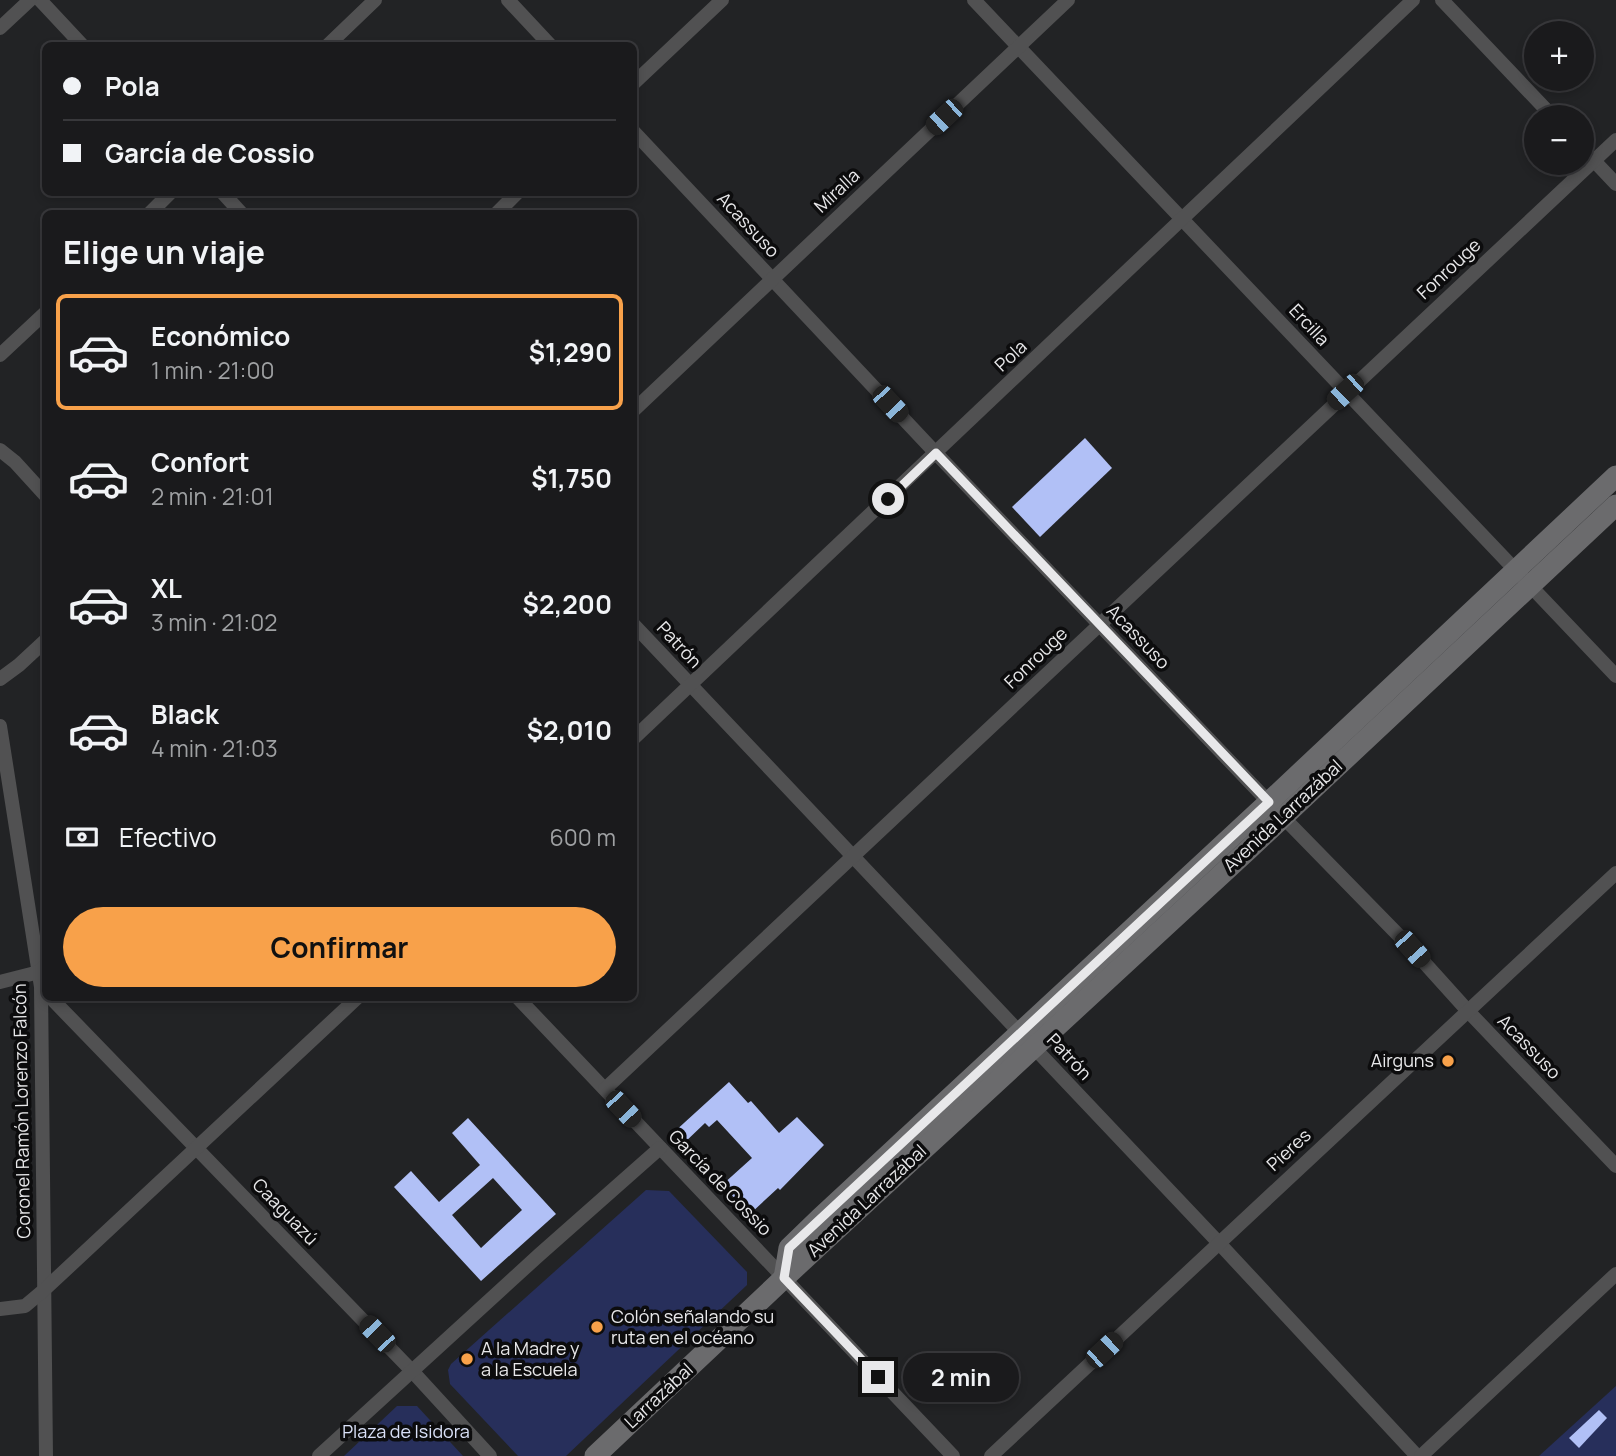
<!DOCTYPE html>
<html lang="es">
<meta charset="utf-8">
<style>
body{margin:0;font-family:Manrope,sans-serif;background:#232325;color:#f1f3f6;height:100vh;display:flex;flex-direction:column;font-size:26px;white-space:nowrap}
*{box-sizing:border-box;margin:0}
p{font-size:23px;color:#9fa1a3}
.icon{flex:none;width:38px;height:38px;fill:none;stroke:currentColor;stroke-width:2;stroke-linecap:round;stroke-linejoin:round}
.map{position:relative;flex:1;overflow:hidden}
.drawer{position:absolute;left:42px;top:210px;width:595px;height:791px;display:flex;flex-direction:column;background:#1a1a1c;border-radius:10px;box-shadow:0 4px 10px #0003,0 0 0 2px #38383b}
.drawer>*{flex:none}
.guide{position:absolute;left:42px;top:42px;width:595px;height:154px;border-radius:10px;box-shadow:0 4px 10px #0003,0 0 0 2px #38383b;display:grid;align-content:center;height:154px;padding:0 21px;background:#1a1a1c}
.tools{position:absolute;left:1524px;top:21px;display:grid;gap:14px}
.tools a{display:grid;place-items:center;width:70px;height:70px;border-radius:50%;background:#1a1a1c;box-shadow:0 4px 10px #0003,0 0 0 2px #38383b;font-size:35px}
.end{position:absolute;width:32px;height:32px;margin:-16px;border:9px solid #e8e8ea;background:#111;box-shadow:0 0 0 4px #111}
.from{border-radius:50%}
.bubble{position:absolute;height:49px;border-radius:24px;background:#1a1a1c;box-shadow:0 4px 10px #0003,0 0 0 2px #38383b;font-size:23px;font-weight:700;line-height:49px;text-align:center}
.car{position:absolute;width:21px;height:42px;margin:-21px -10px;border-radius:9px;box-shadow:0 0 5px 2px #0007;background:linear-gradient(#222 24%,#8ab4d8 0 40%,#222 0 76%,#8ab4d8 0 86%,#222 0)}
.guide b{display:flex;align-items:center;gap:24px;height:66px;font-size:26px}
.guide b+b{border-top:2px solid #38383b}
.guide i{width:18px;height:18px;background:#f1f3f6}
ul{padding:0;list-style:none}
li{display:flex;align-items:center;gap:21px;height:116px;margin:0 14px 10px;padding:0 7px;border:4px solid transparent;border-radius:10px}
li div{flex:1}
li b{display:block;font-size:26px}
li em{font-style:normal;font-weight:700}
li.on{border-color:#f8a14a}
li>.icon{width:63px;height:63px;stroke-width:1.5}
h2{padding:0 21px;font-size:32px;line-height:84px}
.pay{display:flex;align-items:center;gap:18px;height:77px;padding:0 21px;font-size:26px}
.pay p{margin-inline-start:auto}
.action{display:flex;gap:14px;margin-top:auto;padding:14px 21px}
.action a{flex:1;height:80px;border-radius:42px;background:#f8a14a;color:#111;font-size:28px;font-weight:700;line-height:80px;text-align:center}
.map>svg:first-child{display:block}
.green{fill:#272f5b}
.building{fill:#b1c0f6;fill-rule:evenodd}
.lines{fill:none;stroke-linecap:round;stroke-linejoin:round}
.street{stroke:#515152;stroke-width:14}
.secondary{stroke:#6b6b6d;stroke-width:21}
.route{stroke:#e8e8ea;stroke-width:9}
.poi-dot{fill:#f8a14a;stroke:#0c0c0d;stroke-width:2.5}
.labels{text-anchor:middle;stroke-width:7;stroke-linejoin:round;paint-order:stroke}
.street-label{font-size:18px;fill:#e8e8ea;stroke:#0c0c0d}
.poi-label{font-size:18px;fill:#e8e8ea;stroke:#0c0c0d;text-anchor:start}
.park-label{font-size:18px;fill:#d9e0f7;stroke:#0c0c0d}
</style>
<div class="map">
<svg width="1616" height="1456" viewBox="0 0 1616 1456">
<rect width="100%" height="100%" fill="#222325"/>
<!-- green -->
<g class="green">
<polygon points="646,1190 669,1191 747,1272 747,1285 566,1456 518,1456 450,1384 448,1370 451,1364"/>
<polygon points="1616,1386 1616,1456 1539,1456"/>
<polygon points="397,1406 417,1406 463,1456 344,1456"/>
</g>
<!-- building -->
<g class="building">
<polygon points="1085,438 1112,468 1040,537 1012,507"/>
<polygon points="729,1082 748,1103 751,1101 779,1133 797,1117 824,1145 780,1190 778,1188 750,1214 722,1185 752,1158 717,1120 709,1127 705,1123 683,1144 673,1133"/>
<path d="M468 1118 556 1214 481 1281 394 1187 411 1171 439 1202 480 1165 452 1133ZM493 1178 522 1210 481 1248 452 1215Z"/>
<polygon points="1599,1410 1607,1418 1579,1448 1569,1438"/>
</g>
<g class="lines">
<!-- street -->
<g class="street">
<polyline points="40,0 83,46"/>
<polyline points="508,0 551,46"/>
<polyline points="974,0 1616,676"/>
<polyline points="1442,0 1553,117"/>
<polyline points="0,28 30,0"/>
<polyline points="327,46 375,0"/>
<polyline points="634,83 722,0"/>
<polyline points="634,132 931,448 1282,816 1412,949 1467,1010 1616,1166"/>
<polyline points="1582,148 1616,184"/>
<polyline points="222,192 242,214"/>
<polyline points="149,214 171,192"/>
<polyline points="496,214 518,192"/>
<polyline points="0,355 46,312"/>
<polyline points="634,410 1068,0"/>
<polyline points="0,450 15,462 46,496"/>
<polyline points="634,625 1218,1242 1417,1456"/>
<polyline points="0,679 19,665 46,640"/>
<polyline points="0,726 41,987 46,1456"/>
<polyline points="634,738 1413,0"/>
<polyline points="0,982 39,972 44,967"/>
<polyline points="51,998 413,1372 490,1456"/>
<polyline points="518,998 953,1456"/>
<polyline points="605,1089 1616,140"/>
<polyline points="0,1309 25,1306 44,1290 357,998"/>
<polyline points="319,1456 539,1255 660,1148"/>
<polyline points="991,1456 1616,873"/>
<polyline points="1421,1456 1616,1274"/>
</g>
<!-- secondary -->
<g class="secondary">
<polyline points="784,1278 789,1248 820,1218 1269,802 1616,476"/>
<polyline points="595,1456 784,1278 1249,849 1616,505"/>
</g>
</g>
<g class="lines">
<!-- route -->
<polyline class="route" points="878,1377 784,1278 789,1248 1269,802 936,453 888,499"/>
</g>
<!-- markers -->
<g class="poi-dot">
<circle cx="1448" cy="1061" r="7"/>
<circle cx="597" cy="1327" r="7"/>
<circle cx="467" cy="1359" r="7"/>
</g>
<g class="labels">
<!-- street labels -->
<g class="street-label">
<text transform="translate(837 191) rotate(-43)" y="6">Miralla</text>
<text transform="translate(748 225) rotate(47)" y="6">Acassuso</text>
<text transform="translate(1449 269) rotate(-43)" y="6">Fonrouge</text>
<text transform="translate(1309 325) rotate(47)" y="6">Ercilla</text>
<text transform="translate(1011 356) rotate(-43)" y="6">Pola</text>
<text transform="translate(1138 637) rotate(46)" y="6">Acassuso</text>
<text transform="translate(679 645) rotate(47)" y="6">Patrón</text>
<text transform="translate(1036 658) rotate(-44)" y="6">Fonrouge</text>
<text transform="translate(1283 816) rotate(-43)" y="6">Avenida Larrazábal</text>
<text transform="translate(1529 1047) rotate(46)" y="6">Acassuso</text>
<text transform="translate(1069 1057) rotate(47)" y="6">Patrón</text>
<text transform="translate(22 1111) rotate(-91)" y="6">Coronel Ramón Lorenzo Falcón</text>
<text transform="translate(1289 1150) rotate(-43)" y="6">Pieres</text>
<text transform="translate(720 1183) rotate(46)" y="6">García de Cossio</text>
<text transform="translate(867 1201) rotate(-43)" y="6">Avenida Larrazábal</text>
<text transform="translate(285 1212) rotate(46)" y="6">Caaguazú</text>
<text transform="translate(659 1396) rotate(-43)" y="6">Larrazábal</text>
</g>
<!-- poi labels -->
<g class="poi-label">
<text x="1434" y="1067" text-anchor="end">Airguns</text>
<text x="611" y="1323">Colón señalando su<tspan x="611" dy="21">ruta en el océano</tspan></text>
<text x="481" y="1355">A la Madre y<tspan x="481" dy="21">a la Escuela</tspan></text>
</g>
<!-- park labels -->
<g class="park-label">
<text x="406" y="1438">Plaza de Isidora</text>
</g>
</g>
</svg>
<div class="tools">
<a>+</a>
<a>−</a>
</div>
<i class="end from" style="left:888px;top:499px"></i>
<i class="end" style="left:878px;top:1377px"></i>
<div class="bubble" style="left:903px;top:1353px;width:116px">2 min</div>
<i class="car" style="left:944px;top:117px;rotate:227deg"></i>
<i class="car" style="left:1345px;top:392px;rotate:227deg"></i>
<i class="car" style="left:890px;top:404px;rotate:137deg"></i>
<i class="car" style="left:1412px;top:949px;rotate:138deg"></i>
<i class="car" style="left:623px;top:1109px;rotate:137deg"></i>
<i class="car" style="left:377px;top:1334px;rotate:316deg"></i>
<i class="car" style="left:1104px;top:1350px;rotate:47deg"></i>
<div class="guide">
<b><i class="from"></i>Pola</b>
<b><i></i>García de Cossio</b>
</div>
<section class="drawer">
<h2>Elige un viaje</h2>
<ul>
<li class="on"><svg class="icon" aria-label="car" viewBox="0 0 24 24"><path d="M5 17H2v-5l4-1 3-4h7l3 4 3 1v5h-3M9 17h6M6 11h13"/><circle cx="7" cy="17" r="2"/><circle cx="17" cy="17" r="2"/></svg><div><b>Económico</b><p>1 min · 21:00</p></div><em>$1,290</em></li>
<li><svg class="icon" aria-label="car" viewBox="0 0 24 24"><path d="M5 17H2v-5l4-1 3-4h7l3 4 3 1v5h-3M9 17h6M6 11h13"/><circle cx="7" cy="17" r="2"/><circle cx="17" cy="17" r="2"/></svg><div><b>Confort</b><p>2 min · 21:01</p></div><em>$1,750</em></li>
<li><svg class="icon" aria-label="car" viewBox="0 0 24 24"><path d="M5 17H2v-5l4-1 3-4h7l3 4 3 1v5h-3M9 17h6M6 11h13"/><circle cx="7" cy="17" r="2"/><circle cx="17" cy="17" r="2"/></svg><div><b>XL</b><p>3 min · 21:02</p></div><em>$2,200</em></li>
<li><svg class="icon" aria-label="car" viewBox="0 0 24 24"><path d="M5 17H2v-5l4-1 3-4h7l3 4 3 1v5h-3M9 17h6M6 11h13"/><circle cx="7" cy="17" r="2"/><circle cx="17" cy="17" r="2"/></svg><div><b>Black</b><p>4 min · 21:03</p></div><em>$2,010</em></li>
</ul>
<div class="pay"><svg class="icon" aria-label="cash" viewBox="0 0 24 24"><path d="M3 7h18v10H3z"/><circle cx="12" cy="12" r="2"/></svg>Efectivo<p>600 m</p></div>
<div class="action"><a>Confirmar</a></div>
</section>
</div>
